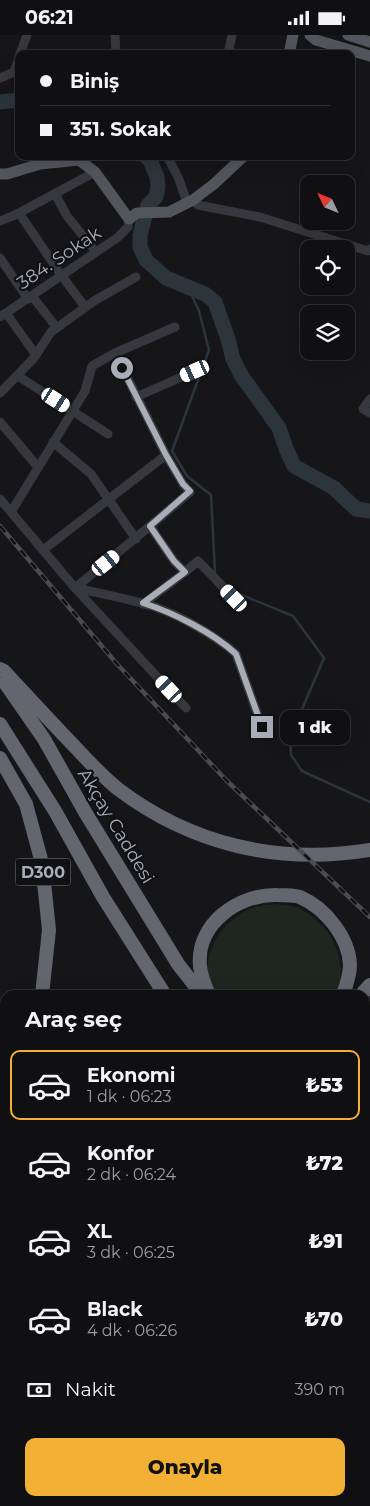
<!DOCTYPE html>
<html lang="tr">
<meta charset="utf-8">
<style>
body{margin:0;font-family:Montserrat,sans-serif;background:#19191b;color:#f1f3f6;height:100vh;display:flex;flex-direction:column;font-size:19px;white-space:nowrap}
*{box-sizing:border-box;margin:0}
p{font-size:16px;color:#9c9d9f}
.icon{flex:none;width:28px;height:28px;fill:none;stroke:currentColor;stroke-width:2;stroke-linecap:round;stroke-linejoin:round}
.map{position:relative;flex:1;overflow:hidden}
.drawer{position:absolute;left:0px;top:955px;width:370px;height:516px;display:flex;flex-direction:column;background:#101012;border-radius:15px 15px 0 0;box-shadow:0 5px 20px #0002,0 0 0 1px #303032}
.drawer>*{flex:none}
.guide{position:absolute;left:15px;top:15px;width:340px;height:110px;border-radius:10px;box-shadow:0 5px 20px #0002,0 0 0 1px #303032;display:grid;align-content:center;height:110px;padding:0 25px;background:#101012}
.needle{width:32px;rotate:313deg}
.controls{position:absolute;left:300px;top:140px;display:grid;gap:10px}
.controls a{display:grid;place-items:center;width:55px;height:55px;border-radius:10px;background:#101012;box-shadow:0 5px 20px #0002,0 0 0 1px #303032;font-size:25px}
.end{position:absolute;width:22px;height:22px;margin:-11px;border:6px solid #a8adb8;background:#111;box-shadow:0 0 0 2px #111}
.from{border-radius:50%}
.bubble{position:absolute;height:35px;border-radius:10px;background:#101012;box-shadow:0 5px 20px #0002,0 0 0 1px #303032;font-size:16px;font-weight:800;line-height:35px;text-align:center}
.car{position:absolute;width:15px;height:30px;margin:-15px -8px;border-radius:6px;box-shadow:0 0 4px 1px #0007;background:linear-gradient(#fff 24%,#345 0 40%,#fff 0 76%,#345 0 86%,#fff 0)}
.guide b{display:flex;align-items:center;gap:18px;height:48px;font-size:19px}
.guide b+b{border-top:1px solid #303032}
.guide i{width:12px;height:12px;background:#f1f3f6}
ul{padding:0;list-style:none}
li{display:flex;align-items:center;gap:15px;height:70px;margin:0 10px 8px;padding:0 15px;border:2px solid transparent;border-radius:10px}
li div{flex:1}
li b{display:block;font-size:19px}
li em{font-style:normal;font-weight:800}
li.selected{border-color:#f2b134}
li>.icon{width:45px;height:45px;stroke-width:1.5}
h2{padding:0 25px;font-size:22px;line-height:60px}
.pay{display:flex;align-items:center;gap:12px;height:55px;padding:0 25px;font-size:19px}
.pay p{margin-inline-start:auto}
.primary-button{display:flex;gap:10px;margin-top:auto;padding:10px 25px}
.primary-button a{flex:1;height:58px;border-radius:10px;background:#f2b134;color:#111;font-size:20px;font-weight:800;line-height:58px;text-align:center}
.status{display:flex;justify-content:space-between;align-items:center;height:35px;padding:0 25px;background:#101012;direction:ltr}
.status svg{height:14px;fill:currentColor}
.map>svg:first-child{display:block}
.green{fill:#1e261f}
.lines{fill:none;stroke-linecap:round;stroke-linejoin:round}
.stream{stroke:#2c353c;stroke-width:2.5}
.river{stroke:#2c353c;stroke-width:15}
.minor{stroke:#37383d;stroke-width:9}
.major{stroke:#53555c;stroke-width:11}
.highway{stroke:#63666e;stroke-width:14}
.rail-casing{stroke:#4a4c52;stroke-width:4.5}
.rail{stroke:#111113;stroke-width:2.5;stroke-dasharray:8;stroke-linecap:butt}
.route{stroke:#a8adb8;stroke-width:6}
.labels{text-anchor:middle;stroke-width:4.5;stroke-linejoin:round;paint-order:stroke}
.shield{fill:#111113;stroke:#7b7e86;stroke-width:1}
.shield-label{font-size:16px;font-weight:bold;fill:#a8adb8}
.street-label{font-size:18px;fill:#a8adb8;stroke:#111113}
</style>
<div class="status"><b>06:21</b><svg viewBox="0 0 49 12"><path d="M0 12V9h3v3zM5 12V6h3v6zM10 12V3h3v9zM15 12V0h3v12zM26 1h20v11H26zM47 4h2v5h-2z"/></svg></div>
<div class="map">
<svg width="370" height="1471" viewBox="0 0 370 1471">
<rect width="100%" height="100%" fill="#161618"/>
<!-- green -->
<path class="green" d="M275 869C282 870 291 870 298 873 331 888 350 925 336 960H212C211 954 208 947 208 941 205 911 225 884 252 873 259 870 268 870 275 869Z"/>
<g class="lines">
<!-- stream -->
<g class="stream">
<polyline points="188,252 199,276 209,315 172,416 187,441 211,460 215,538 216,540"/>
<polyline points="232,556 293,581 324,623 290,702 291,720 302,736 370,767"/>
</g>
<!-- river -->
<g class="river">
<polyline points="0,67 19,65"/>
<polyline points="145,121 150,125 157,142 158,152 156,162 148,170 140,200 140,212 146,225 166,243 205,259 215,267 228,304 233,324 241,340 279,393 287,416 294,431 334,453 356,474 370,476"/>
</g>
<!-- minor -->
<g class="minor">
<polyline points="115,0 116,19"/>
<polyline points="20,19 27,0"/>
<polyline points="228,19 232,0"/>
<polyline points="0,43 14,37 19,23"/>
<polyline points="167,121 178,142 187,167"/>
<polyline points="55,159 67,181 95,216"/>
<polyline points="193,165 198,170 260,182 368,216 370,214"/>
<polyline points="19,178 62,241 85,272"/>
<polyline points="0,186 15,180 95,137"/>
<polyline points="0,223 28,264"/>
<polyline points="32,261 57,293"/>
<polyline points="6,278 36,320"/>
<polyline points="0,282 117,203 128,192 129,184"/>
<polyline points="115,318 166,420 183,449 190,457 150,491 174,526 185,537 143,569"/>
<polyline points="18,341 108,399"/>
<polyline points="0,358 34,323 51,297 94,266 136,242"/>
<polyline points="136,362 195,336"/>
<polyline points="370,364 363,374 370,378"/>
<polyline points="0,387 38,432"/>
<polyline points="53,407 91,439 136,504"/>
<polyline points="0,464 75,553 186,673"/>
<polyline points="11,477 85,356 92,331 115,318 175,292"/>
<polyline points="43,515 166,420"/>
<polyline points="185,537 198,526 234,563"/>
<polyline points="75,553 150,491"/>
<path d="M76 553C102 559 130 564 155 572 179 580 218 602 236 619L262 692"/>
</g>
<!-- major -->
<g class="major">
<polyline points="310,0 316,5 370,21"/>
<polyline points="348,0 370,7"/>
<polyline points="289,19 293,0"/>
<polyline points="0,139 7,139 40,129 79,125 95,137 129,184 137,178 169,177 193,165 214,149 244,121"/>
</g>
<!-- highway -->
<g class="highway">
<path d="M0 634 4 636C28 662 52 688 77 714 90 728 103 742 118 754 192 810 279 830 370 815"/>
<polyline points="5,648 44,704 85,777 178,929 202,960"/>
<polyline points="0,689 55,776 103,862 165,960"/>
<polyline points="0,723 26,769 42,828 49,895 42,960"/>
<path d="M209 960C205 951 201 942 200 931 196 889 238 859 277 860 284 860 293 860 300 862 325 873 349 902 350 930 350 940 346 951 343 960"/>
<polyline points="361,960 370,950"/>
<polyline points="365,1004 370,998"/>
<polyline points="365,1020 370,1016"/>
<polyline points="365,1121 370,1124"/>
<polyline points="365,1151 370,1153"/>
<polyline points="0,1152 5,1140"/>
<polyline points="0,1265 5,1262"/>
<polyline points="0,1296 5,1293"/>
<polyline points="365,1298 370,1297"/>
<polyline points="0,1339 5,1337"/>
</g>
<defs>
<polyline id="rail" points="0,491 117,629 226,745 370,882"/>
</defs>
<!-- rail casing -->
<use href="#rail" class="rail-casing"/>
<!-- rail -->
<use href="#rail" class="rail"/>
</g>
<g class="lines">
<!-- route -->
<path class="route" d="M122 333 166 420 183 449 190 456 150 491 174 526 185 537 143 568C174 578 212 597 236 619L262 692"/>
</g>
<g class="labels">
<!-- shield labels -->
<rect class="shield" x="15.5" y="823.5" width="55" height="27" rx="4"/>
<g class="shield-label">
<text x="43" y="843">D300</text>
</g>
<!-- street labels -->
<g class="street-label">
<text transform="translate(59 223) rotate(-34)" y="6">384. Sokak</text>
<text transform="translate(116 791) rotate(59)" y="6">Akçay Caddesi</text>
</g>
</g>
</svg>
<div class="controls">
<a><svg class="needle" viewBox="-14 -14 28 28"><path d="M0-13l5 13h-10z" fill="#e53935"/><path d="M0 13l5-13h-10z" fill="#9c9d9f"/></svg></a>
<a><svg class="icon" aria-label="locate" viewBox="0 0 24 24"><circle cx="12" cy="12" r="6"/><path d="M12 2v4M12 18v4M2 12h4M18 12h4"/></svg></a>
<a><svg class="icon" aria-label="layers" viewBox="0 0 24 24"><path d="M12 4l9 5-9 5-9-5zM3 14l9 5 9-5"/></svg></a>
</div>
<i class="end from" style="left:122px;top:333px"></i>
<i class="end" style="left:262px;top:692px"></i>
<div class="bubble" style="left:280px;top:675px;width:70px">1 dk</div>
<i class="car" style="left:195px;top:336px;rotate:246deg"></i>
<i class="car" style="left:56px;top:365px;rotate:123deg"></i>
<i class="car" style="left:106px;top:528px;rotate:51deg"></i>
<i class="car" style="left:234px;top:563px;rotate:316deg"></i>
<i class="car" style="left:169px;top:654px;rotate:317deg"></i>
<div class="guide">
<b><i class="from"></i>Biniş</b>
<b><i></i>351. Sokak</b>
</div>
<section class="drawer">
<h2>Araç seç</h2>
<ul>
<li class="selected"><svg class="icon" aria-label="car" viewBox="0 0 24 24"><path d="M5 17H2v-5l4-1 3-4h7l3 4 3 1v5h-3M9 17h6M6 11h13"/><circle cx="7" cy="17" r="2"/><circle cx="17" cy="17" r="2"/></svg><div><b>Ekonomi</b><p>1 dk · 06:23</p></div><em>₺53</em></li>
<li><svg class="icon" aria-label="car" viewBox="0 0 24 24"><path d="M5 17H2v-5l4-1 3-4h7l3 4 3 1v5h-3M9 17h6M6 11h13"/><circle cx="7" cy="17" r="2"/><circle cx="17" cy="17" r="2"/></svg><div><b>Konfor</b><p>2 dk · 06:24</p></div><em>₺72</em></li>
<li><svg class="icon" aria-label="car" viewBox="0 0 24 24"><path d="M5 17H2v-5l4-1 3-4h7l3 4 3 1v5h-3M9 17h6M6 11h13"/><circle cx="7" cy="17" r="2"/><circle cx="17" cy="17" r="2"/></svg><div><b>XL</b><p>3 dk · 06:25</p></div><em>₺91</em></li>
<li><svg class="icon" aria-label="car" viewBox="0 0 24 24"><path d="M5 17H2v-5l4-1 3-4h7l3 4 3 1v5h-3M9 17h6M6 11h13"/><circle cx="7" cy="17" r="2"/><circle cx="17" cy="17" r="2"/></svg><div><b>Black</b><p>4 dk · 06:26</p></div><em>₺70</em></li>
</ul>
<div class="pay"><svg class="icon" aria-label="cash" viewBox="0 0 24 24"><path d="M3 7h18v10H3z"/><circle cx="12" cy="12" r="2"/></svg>Nakit<p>390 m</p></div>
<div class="primary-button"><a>Onayla</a></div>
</section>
</div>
